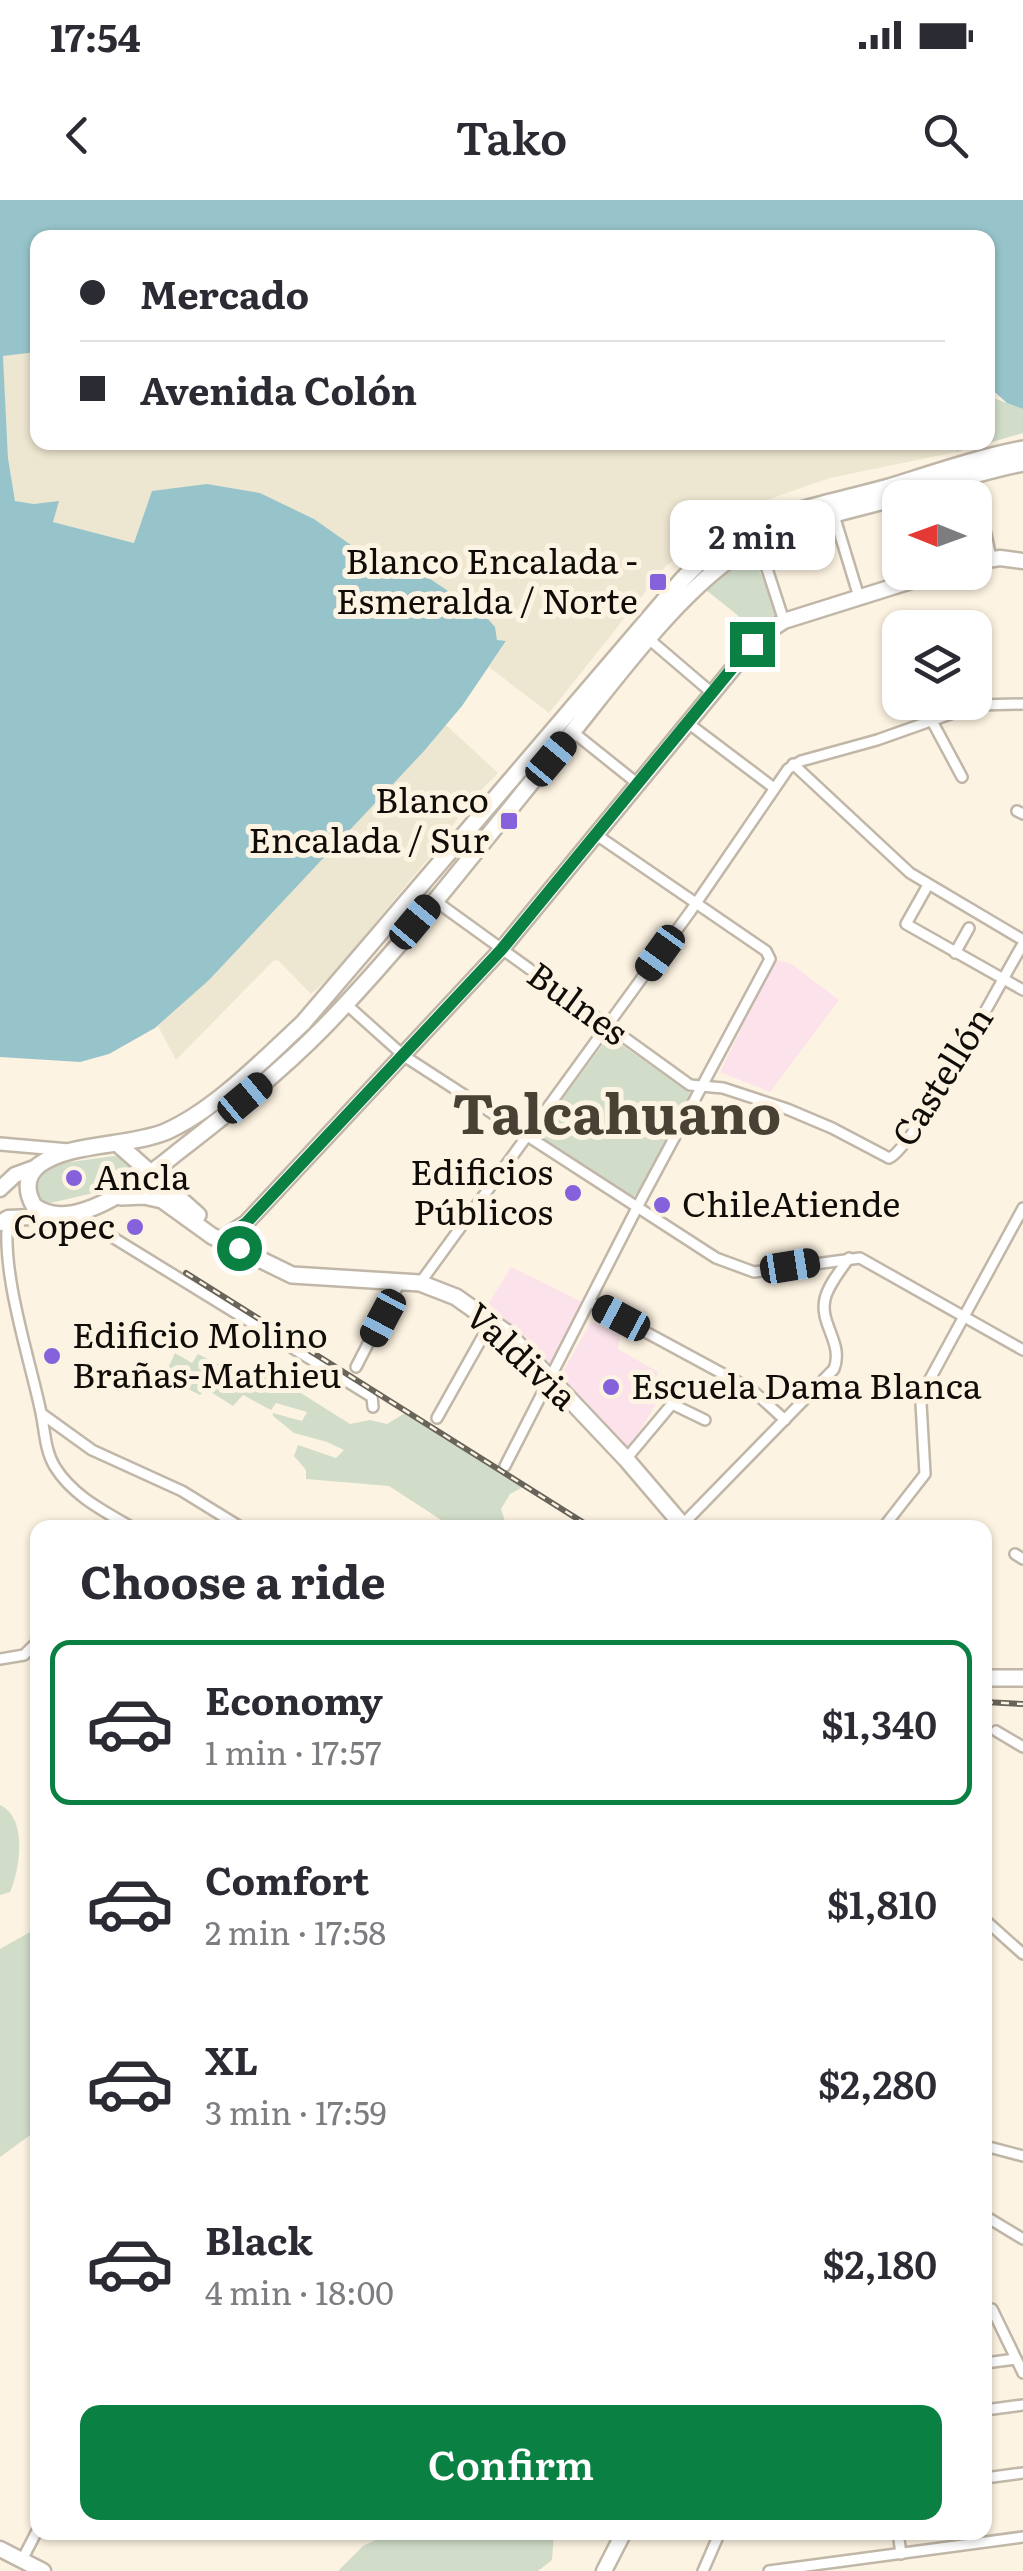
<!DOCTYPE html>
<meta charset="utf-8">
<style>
body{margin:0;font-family:Literata,serif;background:#f7f7f7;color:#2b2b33;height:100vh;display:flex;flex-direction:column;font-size:38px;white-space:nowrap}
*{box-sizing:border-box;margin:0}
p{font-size:32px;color:#7c7c81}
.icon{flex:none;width:55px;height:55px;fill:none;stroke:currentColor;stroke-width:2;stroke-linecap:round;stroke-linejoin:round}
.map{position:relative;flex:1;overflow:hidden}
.drawer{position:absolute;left:30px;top:1320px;width:962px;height:1020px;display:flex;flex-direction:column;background:#fff;border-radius:20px;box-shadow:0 2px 8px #0004}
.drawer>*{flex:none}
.hud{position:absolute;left:30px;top:30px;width:965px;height:220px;border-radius:20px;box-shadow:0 2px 8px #0004;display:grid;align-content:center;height:220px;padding:0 50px;background:#fff}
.needle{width:65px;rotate:271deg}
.tools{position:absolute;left:882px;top:280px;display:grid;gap:20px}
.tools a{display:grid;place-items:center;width:110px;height:110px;border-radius:20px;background:#fff;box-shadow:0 2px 8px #0004;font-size:50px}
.end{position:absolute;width:45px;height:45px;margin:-22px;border:12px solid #0b8043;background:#fff;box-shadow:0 0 0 5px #fff}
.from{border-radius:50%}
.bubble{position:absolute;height:70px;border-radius:20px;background:#fff;box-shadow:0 2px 8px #0004;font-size:32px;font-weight:600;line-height:70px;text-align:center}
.car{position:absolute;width:30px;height:60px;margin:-30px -15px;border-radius:12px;box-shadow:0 0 8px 2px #0007;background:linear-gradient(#222 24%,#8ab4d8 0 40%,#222 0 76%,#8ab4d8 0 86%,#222 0)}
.hud b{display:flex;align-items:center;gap:35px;height:95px;font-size:38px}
.hud b+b{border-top:2px solid #e1e1e2}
.hud i{width:25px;height:25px;background:#2b2b33}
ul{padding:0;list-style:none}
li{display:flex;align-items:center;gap:30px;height:165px;margin:0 20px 15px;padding:0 30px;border:5px solid transparent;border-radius:20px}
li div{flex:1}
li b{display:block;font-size:38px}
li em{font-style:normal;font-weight:600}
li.active{border-color:#0b8043}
li>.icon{width:90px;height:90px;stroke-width:1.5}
h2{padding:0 50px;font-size:45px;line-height:120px}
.primary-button{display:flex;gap:20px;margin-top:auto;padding:20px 50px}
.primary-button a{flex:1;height:115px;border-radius:20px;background:#0b8043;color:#fff;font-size:40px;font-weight:600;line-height:115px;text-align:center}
.status{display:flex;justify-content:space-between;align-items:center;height:70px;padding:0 50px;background:#fff;direction:ltr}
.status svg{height:28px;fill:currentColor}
header{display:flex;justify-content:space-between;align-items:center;height:130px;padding:0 50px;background:#fff;font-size:45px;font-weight:600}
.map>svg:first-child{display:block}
.industrial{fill:#ede6d0}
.education{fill:#fce2eb}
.green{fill:#d1ddc9}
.water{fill:#97c4cb}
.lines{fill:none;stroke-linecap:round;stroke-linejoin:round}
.minor-casing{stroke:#c1b7a8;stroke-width:14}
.tertiary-casing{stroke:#c1b7a8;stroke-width:16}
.secondary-casing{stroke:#c1b7a8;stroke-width:19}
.primary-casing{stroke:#c1b7a8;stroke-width:20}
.minor{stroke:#fff;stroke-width:9}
.tertiary{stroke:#fff;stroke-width:11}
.secondary{stroke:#fff;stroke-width:14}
.primary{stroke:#fff;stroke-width:15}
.rail-casing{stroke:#69645a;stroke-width:6}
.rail{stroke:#fdf3e2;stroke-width:2.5;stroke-dasharray:8;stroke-linecap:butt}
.route{stroke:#0b8043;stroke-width:12}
.poi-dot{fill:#8561db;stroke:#fdf3e2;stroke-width:4}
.labels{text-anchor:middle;stroke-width:10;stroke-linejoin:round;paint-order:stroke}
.poi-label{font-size:35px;fill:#100d08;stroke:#fdf3e2;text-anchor:end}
.street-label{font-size:35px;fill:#100d08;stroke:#fdf3e2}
.town-label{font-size:55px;font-weight:bold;fill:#494134;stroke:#fdf3e2}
</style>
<div class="status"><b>17:54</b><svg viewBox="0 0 49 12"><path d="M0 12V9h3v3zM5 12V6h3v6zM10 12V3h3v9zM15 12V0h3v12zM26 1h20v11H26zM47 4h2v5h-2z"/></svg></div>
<header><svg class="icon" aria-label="back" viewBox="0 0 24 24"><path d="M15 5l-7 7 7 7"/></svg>Tako<svg class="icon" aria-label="search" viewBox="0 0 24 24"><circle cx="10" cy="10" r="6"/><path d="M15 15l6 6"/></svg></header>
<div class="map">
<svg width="1023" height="2371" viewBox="0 0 1023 2371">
<rect width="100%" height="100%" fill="#fdf3e2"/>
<!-- industrial -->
<g class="industrial">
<polygon points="37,152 38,242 954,242 956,252 830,278 752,305 666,366 549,513 489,467 506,442 497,440 494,427 461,394 451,393 426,376 411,372 406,377 394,371 395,367 371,359 314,319 260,293 207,284 189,287 135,343 52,322 58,302 34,304 15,301 8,258 3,156"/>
<polygon points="446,525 498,573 466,606 442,642 331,776 311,794 278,760 273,761 176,860 158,826 209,779"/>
</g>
<!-- education -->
<g class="education">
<polygon points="775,760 790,763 839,800 770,892 720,872"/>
<polygon points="511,1067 584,1103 552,1165 504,1119 487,1106"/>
<polygon points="591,1122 620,1134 618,1149 658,1172 649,1195 658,1200 631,1247 625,1247 563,1179 562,1173"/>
</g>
<!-- green -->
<g class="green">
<polygon points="988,196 1023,209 1023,233 956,252 954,243 988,242"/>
<polygon points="746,356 754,358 779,416 756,430 706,390"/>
<polygon points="607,839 616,841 690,893 690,902 639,993 632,997 540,937 541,928"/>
<path d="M121 955 138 970 136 975 98 992 46 1004C36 999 31 991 32 980L49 965Z"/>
<polygon points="175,1153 192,1163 198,1154 244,1177 252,1166 263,1173 266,1171 350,1224 370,1220 387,1224 405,1213 523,1287 510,1294 501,1309 507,1327 452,1327 389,1286 306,1279 306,1270 294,1256 298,1245 336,1258 344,1250 327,1242 294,1233 273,1216 273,1213 302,1221 307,1212 276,1203 271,1210 243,1195 233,1206 206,1189 200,1195 164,1177"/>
<path d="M0 1605C28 1618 20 1669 10 1692L0 1695Z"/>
<polygon points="37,1728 37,1930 0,1957 0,1749"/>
<polygon points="385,2333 554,2333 552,2360 538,2371 338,2371 363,2346 388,2334"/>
</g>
<!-- water -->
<polygon class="water" points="0,0 1023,0 1023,209 1007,203 988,186 988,38 38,38 37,152 3,156 8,258 15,301 34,304 59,301 53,322 134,343 152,291 207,284 260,293 314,319 371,359 396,366 395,372 406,377 411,371 426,376 451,393 467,396 495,427 497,440 506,441 462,506 424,551 209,780 155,828 109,854 80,862 0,857"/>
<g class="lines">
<defs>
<g id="minor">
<polyline points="973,273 991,358"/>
<polyline points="834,315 859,397"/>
<polyline points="757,338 784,421"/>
<polyline points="650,440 712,493"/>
<polyline points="932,521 962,577"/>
<polyline points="688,523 774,588"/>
<polyline points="573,532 638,584"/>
<polyline points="793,564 910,673 1023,740"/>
<polyline points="1017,611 1023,614"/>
<polyline points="928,685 906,724 1023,790"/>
<path d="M434 700 690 885 723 888 787 909 832 928 889 958C913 950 1003 777 1023 744"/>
<polyline points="955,753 969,728"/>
<polyline points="346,804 404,856 716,1058 754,1072 860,1058 1023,1150"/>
<polyline points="71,1016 104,1032 372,1197 373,1207"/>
<path d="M8 1018C1 1072 28 1153 40 1208 45 1228 44 1249 55 1267 73 1296 104 1311 133 1328"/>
<polyline points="420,1083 690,712 788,569 801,561 877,540 976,505 1023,504"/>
<polyline points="590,1102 751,1189 785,1220"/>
<polyline points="356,1167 400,1082"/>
<polyline points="42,1214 92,1250 182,1291 242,1328"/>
<polyline points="437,1218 492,1120"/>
<polyline points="626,1259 672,1204 705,1220"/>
<polyline points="505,1266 642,998 770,759 766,751 598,636"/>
<path d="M683 1324 834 1169C844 1143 819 1124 825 1099 828 1085 841 1070 849 1058"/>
<polyline points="883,1328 925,1274 921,1203 924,1190 1023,1008"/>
<polyline points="1015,1354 1023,1359"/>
<polyline points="0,1459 24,1455 38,1441"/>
<polyline points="996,1531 1023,1547"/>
<polyline points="985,1720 1023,1754"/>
<polyline points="985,1946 1023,1956"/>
<polyline points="985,2016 1023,2039"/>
<polyline points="992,2109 1023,2173"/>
<polyline points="985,2163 1016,2159"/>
<polyline points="985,2210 1023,2205"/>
<polyline points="985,2278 1023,2273"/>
<polyline points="898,2332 901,2354"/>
<polyline points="22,2360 38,2329"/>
<polyline points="703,2371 720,2332"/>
<polyline points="769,2371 1023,2337"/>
</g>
<polyline id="tertiary" points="0,944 69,950"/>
<g id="secondary">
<polyline points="975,362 1000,358 1023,361"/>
<polyline points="0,989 15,975 37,967"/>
<polyline points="0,1023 8,1018 56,1016"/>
<polyline points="227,1035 246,1023 501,750 758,438 784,421 940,372"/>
<polyline points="0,2349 43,2371"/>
<polyline points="604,2371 624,2332"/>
</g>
<g id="primary">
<path d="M1023 249C977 258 934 273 889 287 810 309 739 316 681 381L303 823C264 859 214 911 165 932 127 947 71 942 39 965 25 976 26 992 34 1006 73 1036 143 980 174 955 225 915 277 875 323 828 404 745 475 651 548 562 601 499 664 407 730 359 779 323 842 313 899 297 940 285 981 271 1023 263"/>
<polyline points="119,945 198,1015"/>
<polyline points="121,997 144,996 162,1000 212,1036 292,1075 420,1083 456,1097 507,1133 626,1259 685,1328"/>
<polyline points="985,1478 1023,1478"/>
</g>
</defs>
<!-- minor casing -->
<use href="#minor" class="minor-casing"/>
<!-- tertiary casing -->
<use href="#tertiary" class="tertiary-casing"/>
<!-- secondary casing -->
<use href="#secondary" class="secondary-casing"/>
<!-- primary casing -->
<use href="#primary" class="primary-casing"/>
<!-- minor -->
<use href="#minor" class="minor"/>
<!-- tertiary -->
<use href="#tertiary" class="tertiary"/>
<!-- secondary -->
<use href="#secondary" class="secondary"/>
<!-- primary -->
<use href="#primary" class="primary"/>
<defs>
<g id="rail">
<polyline points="186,1073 592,1328"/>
<polyline points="985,1502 1023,1504"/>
</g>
</defs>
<!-- rail casing -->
<use href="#rail" class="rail-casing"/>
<!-- rail -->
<use href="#rail" class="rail"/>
</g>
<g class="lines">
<!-- route -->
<polyline class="route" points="239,1048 256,1056 227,1035 246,1023 501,750 752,444"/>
</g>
<!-- markers -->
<g class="poi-dot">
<rect x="648" y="372" width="20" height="20" rx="5"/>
<rect x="499" y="611" width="20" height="20" rx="5"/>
<circle cx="74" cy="978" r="10"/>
<circle cx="573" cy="993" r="10"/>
<circle cx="662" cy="1005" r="10"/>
<circle cx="135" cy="1027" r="10"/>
<circle cx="52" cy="1156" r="10"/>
<circle cx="611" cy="1187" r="10"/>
</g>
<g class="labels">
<!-- poi labels -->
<g class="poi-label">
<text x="638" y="374">Blanco Encalada -<tspan x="638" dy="40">Esmeralda / Norte</tspan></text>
<text x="489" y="613">Blanco<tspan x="489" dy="40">Encalada / Sur</tspan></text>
<text x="553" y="985">Edificios<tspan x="553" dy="40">Públicos</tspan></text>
<text x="94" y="990" text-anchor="start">Ancla</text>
<text x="682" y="1017" text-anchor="start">ChileAtiende</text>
<text x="115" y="1039">Copec</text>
<text x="72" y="1148" text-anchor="start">Edificio Molino<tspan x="72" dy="40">Brañas-Mathieu</tspan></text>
<text x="631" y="1199" text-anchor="start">Escuela Dama Blanca</text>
</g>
<!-- street labels -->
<g class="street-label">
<text transform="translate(577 804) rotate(36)" y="12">Bulnes</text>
<text transform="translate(943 877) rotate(-58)" y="12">Castellón</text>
<text transform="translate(521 1157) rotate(43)" y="12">Valdivia</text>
</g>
<!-- town labels -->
<g class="town-label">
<text x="617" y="934">Talcahuano</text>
</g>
</g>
</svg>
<div class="tools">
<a><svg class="needle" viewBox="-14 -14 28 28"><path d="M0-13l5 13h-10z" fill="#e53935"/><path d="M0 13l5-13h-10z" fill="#7c7c81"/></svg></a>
<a><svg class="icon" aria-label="layers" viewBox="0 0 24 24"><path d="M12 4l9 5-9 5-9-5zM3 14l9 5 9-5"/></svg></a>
</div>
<i class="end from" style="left:239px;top:1048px"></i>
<i class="end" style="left:752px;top:444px"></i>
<div class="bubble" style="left:670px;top:300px;width:165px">2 min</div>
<i class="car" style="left:551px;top:559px;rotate:40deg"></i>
<i class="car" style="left:415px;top:722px;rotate:40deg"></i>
<i class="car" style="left:660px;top:753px;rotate:216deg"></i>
<i class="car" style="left:245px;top:898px;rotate:50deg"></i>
<i class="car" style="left:790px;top:1066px;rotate:81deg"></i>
<i class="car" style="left:383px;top:1118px;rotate:208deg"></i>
<i class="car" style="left:621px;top:1118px;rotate:298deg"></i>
<div class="hud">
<b><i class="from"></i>Mercado</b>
<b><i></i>Avenida Colón</b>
</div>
<section class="drawer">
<h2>Choose a ride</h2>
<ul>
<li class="active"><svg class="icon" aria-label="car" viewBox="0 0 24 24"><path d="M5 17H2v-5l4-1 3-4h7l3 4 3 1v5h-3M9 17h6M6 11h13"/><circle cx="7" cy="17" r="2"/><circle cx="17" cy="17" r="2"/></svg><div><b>Economy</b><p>1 min · 17:57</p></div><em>$1,340</em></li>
<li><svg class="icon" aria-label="car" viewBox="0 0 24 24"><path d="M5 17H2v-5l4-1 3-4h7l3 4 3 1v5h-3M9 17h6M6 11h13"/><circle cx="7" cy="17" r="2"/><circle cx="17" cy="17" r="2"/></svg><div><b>Comfort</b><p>2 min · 17:58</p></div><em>$1,810</em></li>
<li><svg class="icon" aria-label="car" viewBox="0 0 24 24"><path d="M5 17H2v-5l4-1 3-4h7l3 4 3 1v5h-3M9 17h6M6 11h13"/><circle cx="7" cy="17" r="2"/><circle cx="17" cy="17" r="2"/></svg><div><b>XL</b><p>3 min · 17:59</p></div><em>$2,280</em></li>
<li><svg class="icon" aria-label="car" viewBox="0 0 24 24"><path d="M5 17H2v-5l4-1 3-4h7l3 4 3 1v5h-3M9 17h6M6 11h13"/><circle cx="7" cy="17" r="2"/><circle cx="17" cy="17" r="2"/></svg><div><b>Black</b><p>4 min · 18:00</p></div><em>$2,180</em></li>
</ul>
<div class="primary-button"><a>Confirm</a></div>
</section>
</div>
